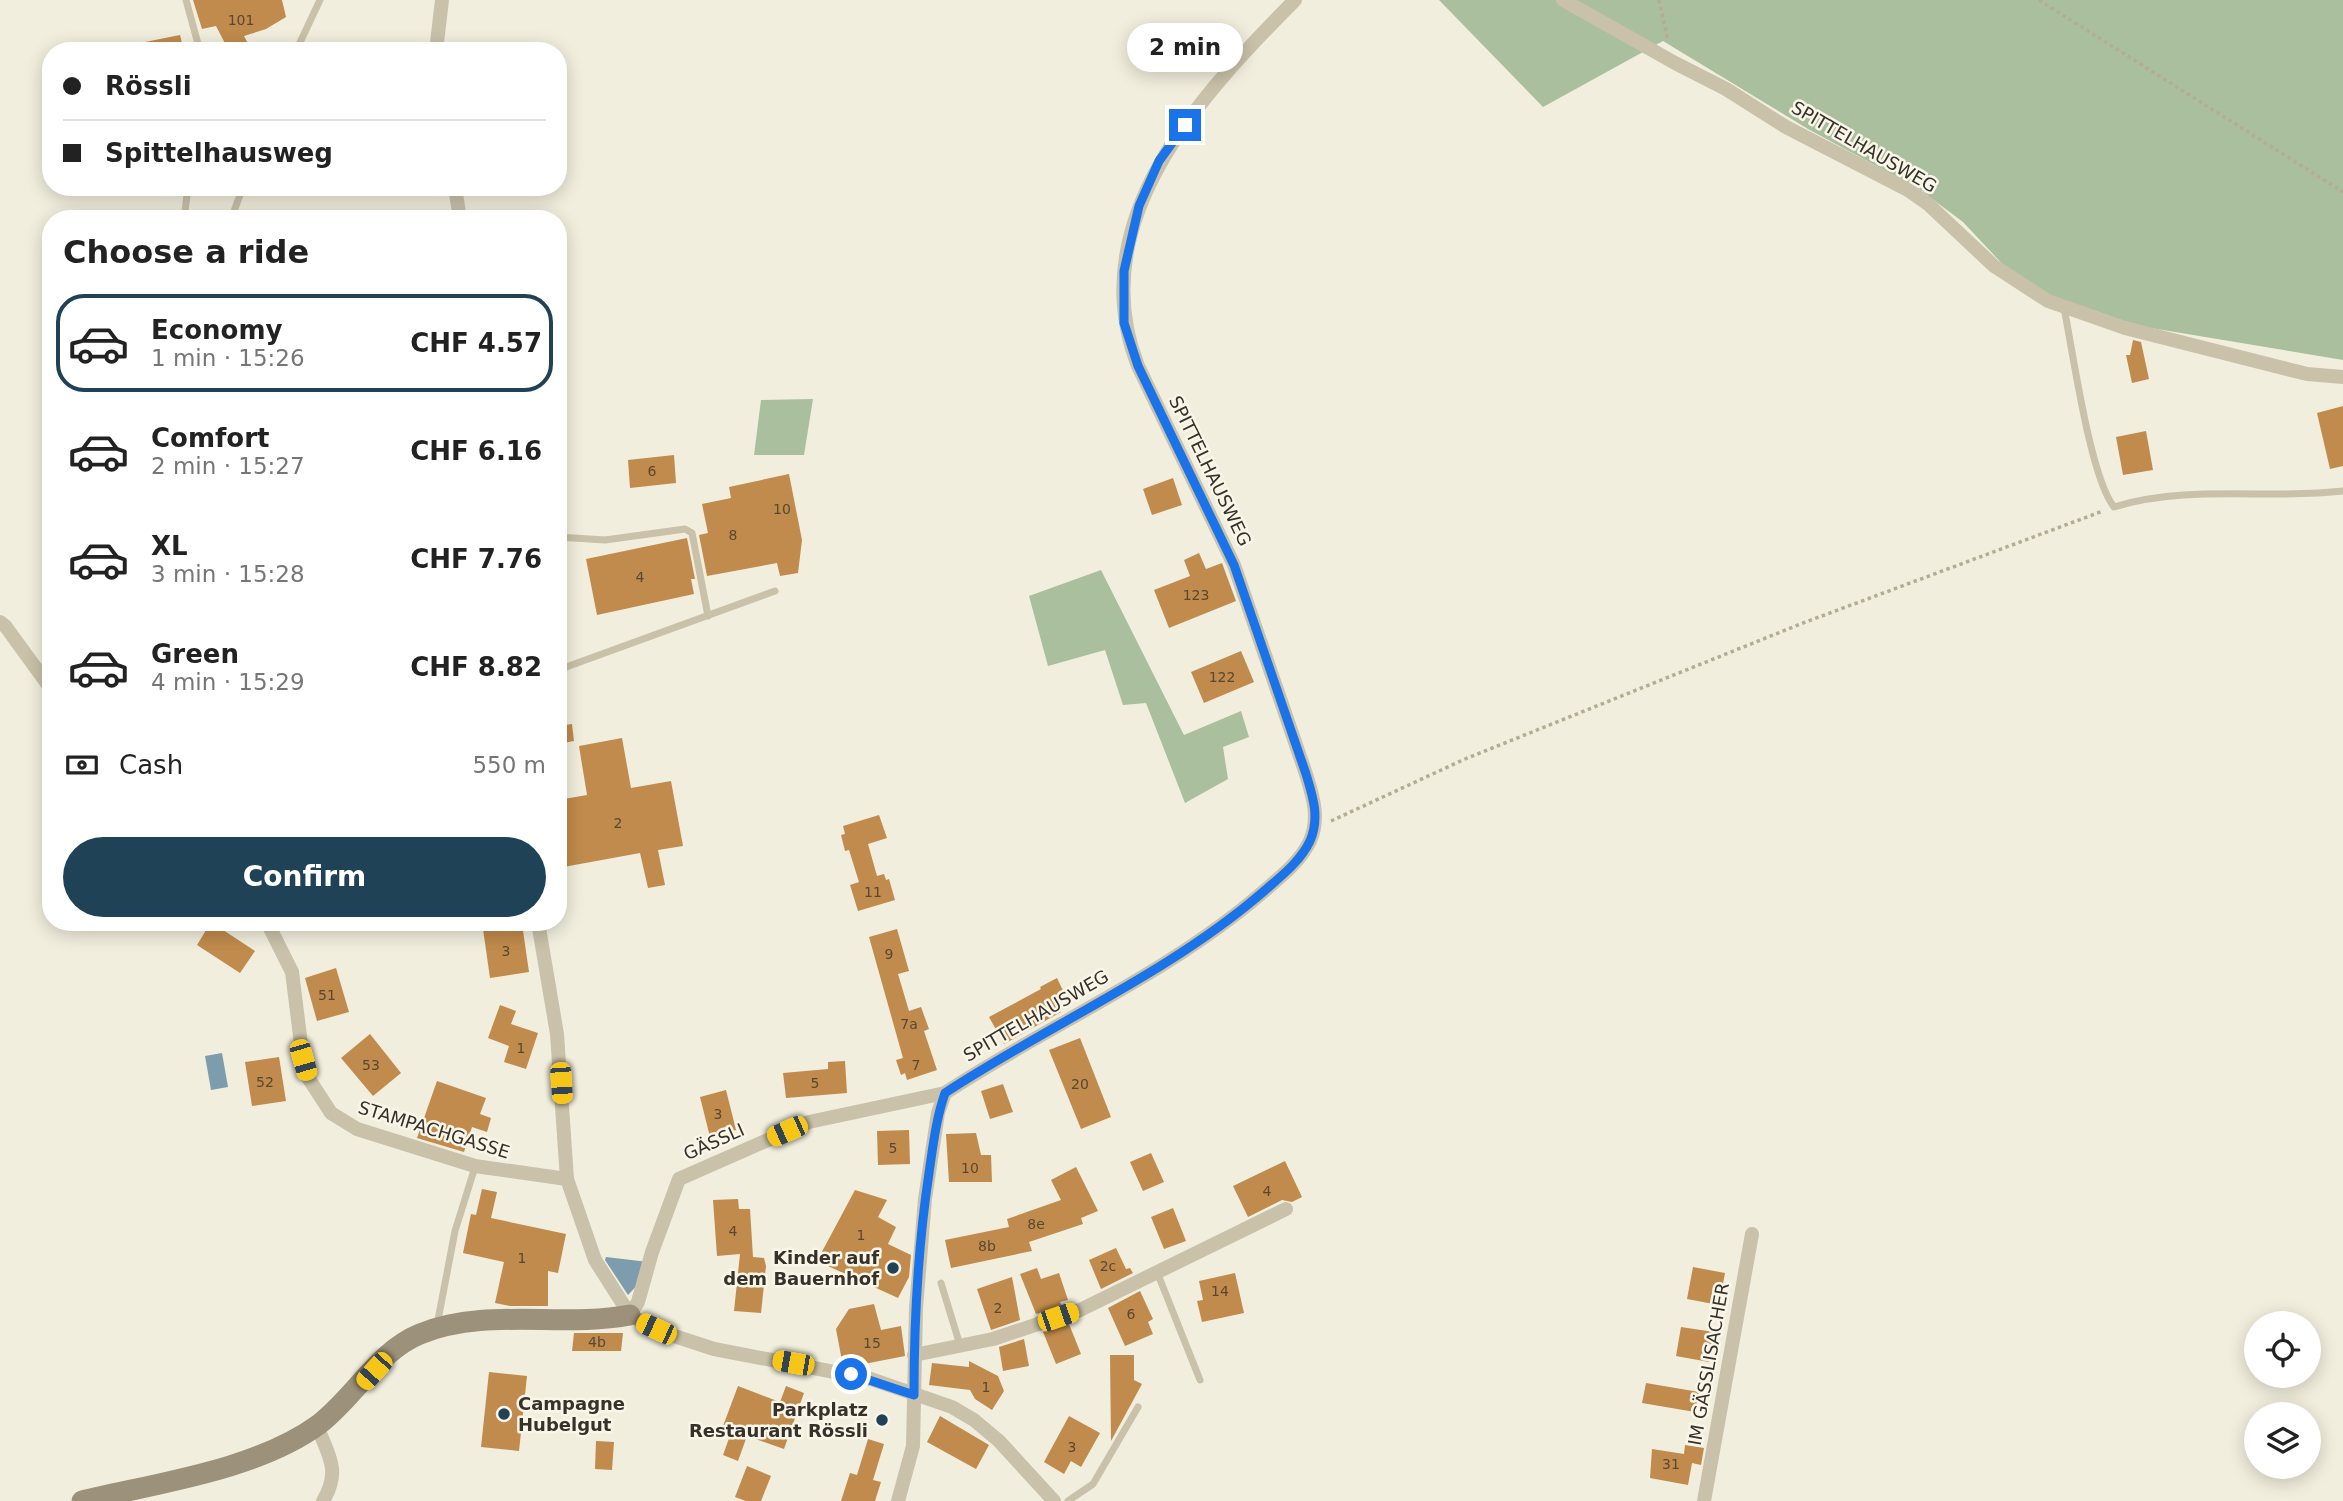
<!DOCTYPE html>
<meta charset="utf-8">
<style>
body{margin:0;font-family:"DejaVu Sans",sans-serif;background:#f6f6f6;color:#222;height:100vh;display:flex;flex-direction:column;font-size:26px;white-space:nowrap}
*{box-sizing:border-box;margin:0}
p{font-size:23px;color:#767676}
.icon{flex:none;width:38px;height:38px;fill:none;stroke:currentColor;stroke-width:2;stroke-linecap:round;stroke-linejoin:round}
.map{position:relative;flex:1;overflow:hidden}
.panel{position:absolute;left:42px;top:210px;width:525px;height:721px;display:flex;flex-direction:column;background:#fff;border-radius:28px;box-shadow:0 4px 18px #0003}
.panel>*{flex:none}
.banner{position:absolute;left:42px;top:42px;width:525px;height:154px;border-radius:28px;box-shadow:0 4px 18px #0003;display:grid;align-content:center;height:154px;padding:0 21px;background:#fff}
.buttons{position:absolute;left:2244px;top:1311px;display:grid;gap:14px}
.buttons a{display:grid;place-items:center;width:77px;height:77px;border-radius:50%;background:#fff;box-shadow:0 4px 18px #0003;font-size:35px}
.end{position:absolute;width:32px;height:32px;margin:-16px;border:9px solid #1a73e8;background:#fff;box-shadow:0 0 0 4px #fff}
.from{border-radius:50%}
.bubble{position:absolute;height:49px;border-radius:24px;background:#fff;box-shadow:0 4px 18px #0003;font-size:23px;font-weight:600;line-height:49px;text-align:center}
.car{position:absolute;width:21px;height:42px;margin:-21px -10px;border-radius:9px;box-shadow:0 0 5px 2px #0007;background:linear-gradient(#f5c518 24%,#345 0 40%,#f5c518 0 76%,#345 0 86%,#f5c518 0)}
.banner b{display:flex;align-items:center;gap:24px;height:66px;font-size:26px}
.banner b+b{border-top:2px solid #e0e0e0}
.banner i{width:18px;height:18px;background:#222}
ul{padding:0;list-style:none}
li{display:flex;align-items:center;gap:21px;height:98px;margin:0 14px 10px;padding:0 7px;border:4px solid transparent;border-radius:28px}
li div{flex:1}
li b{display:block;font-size:26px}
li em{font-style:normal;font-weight:600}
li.selected{border-color:#204256}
li>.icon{width:63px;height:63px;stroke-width:1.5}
h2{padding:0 21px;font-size:32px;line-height:84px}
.pay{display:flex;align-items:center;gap:18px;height:77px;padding:0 21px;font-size:26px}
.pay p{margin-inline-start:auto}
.action{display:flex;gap:14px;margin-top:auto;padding:14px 21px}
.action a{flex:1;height:80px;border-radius:42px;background:#204256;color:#fff;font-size:28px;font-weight:600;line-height:80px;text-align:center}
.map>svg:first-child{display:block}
.green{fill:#aabf9d}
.water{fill:#7d9cad}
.building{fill:#c08b4c}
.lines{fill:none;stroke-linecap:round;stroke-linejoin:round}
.path{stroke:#b4ac93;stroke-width:3.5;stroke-dasharray:3.5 3.5;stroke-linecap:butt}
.lane{stroke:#c9c1a9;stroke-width:7}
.street{stroke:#c9c1a9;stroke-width:14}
.secondary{stroke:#9c917b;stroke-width:21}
.route{stroke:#1a73e8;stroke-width:9}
.poi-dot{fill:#204256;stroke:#f9f6e9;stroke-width:2.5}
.labels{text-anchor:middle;stroke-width:5;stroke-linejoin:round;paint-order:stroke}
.number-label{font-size:14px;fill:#584832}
.street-label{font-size:18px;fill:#363129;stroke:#f9f6e9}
.poi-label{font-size:18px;font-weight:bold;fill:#363129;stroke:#f9f6e9;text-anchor:end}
</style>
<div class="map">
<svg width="2343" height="1501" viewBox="0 0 2343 1501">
<rect width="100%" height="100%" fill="#f1eedd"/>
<!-- green -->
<g class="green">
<polygon points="1439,0 2343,0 2343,360 2151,328 2067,306 2009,271 1963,222 1919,189 1808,129 1663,41 1543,107"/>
<polygon points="813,399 804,455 754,455 761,400"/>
<polygon points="1101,570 1184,735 1241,711 1249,737 1223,747 1228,779 1185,803 1146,703 1123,705 1105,650 1048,666 1029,596"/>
</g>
<!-- water -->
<g class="water">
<polygon points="222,1053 228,1087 211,1090 205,1056"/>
<polygon points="606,1257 648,1262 643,1279 628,1295 605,1260"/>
</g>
<!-- building -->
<g class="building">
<polygon points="193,0 282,0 286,17 266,29 244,36 252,51 229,51 216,26 202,29"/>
<polygon points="180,35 184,51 136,51 135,44"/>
<polygon points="2133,340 2141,342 2149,379 2132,383 2126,355 2130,355"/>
<polygon points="2343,406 2343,466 2330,469 2317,413"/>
<polygon points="2146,431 2153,470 2123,475 2116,437"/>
<polygon points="674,455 676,483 630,488 628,460"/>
<polygon points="789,474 802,540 798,573 780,576 777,563 707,576 699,535 708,533 702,504 731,498 729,487"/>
<polygon points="1173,478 1182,505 1152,515 1143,489"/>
<polygon points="687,538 695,579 691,579 694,594 597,615 586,559"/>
<polygon points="1199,553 1206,569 1222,563 1236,601 1169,628 1154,590 1190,576 1184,560"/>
<polygon points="1241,651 1254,682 1204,703 1191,672"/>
<polygon points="572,724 574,741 558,744 558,726"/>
<polygon points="622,738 631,788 671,781 683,846 658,850 665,885 648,888 640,853 558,868 558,800 587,795 579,746"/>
<polygon points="879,815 887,838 868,844 877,876 884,874 886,880 889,879 895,900 858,911 850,885 859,882 849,850 845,851 841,835 845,834 843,826"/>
<polygon points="211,922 255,951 240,973 197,945"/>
<polygon points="522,924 529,972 490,978 483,929"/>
<polygon points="897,929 909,971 898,974 909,1011 921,1007 929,1029 924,1031 937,1070 907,1080 905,1073 901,1075 896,1060 903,1058 869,937"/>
<polygon points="336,968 349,1012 317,1021 305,978"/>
<polygon points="1057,978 1070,1005 1060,1010 1061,1012 1004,1044 989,1017 1041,989 1040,987"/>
<polygon points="500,1005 516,1011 511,1024 538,1033 526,1069 504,1062 509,1046 488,1038"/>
<polygon points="370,1034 401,1073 373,1096 341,1058"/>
<polygon points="1080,1038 1111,1117 1081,1129 1049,1050"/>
<polygon points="279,1057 286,1101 252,1106 245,1062"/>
<polygon points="845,1061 847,1093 786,1098 783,1073 828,1069 828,1062"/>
<polygon points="437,1081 486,1098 480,1114 491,1118 487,1132 472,1127 464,1152 417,1138"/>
<polygon points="1003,1084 1013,1112 990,1119 981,1091"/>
<polygon points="726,1090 736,1130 710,1137 700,1097"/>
<polygon points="909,1130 910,1164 878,1165 877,1131"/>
<polygon points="976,1133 981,1155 991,1155 992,1182 949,1182 946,1134"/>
<polygon points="1151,1153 1164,1182 1143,1191 1130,1162"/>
<polygon points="1285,1161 1302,1197 1292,1202 1282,1200 1248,1217 1233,1186"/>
<polygon points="1076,1167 1098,1211 1081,1218 1083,1224 1029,1242 1032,1251 951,1268 945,1240 1009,1227 1007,1219 1061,1200 1051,1180"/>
<polygon points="482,1189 497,1192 491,1218 566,1234 558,1273 548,1271 548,1306 510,1306 495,1303 504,1262 463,1253 471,1214 476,1215"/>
<polygon points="855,1190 887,1200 878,1217 896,1227 888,1244 911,1255 909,1277 898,1298 817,1261"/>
<polygon points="738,1199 739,1209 750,1209 753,1257 764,1258 766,1266 761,1313 734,1311 740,1254 717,1256 713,1200"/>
<polygon points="1173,1208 1186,1241 1164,1249 1151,1217"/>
<polygon points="1116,1248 1126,1269 1130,1268 1133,1273 1101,1289 1089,1260"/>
<polygon points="1693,1267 1725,1273 1719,1305 1687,1299"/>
<polygon points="1037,1268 1041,1279 1059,1273 1068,1300 1060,1302 1062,1306 1036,1314 1020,1274"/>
<polygon points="1235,1273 1244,1313 1202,1322 1197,1301 1203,1300 1199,1281"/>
<polygon points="1012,1277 1020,1320 991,1330 977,1289"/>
<polygon points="1140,1291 1153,1319 1148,1322 1153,1334 1125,1346 1108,1308"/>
<polygon points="874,1304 881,1330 901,1326 905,1356 864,1364 842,1361 836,1329 849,1309"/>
<polygon points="1069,1324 1081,1354 1056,1364 1043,1332"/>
<polygon points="1681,1327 1714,1332 1709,1362 1676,1356"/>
<polygon points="574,1333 623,1333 621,1351 572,1351"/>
<polygon points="1024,1339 1029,1366 1003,1371 999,1347"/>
<polygon points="1110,1355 1134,1355 1134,1380 1142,1384 1111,1441"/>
<polygon points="969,1361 998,1376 1004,1391 992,1410 975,1399 970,1390 929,1385 932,1363 969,1367"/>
<polygon points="489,1372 527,1376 519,1451 481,1447"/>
<polygon points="1646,1383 1699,1392 1695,1412 1642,1403"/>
<polygon points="738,1386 780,1402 786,1386 804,1393 784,1449 747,1436 738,1461 723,1455 732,1430 723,1426"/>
<polygon points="940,1416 989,1445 976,1469 927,1442"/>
<polygon points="1069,1416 1100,1433 1081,1467 1071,1461 1064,1474 1044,1462"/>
<polygon points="868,1439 884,1444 873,1480 881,1482 875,1501 841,1501 850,1473 857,1475"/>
<polygon points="596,1441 614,1442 612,1470 595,1469"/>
<polygon points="1685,1445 1704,1448 1701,1465 1692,1463 1688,1485 1650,1478 1652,1449 1684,1454"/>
<polygon points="747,1466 771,1476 761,1501 746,1501 735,1497"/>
</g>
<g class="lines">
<!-- path -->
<g class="path">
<polyline points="1659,0 1668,41"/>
<polyline points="2039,0 2343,192"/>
<polyline points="1331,821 1465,759 1803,623 2103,511"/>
</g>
<!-- lane -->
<g class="lane">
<polyline points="186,0 200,51"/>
<polyline points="296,51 320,0"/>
<polyline points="184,219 188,187"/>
<polyline points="231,219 243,187"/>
<path d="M2064 308C2073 352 2090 477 2114 507 2188 484 2268 500 2343 491"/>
<polyline points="558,537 605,540 685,529 692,533 708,616"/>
<polyline points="38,666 51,671"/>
<polyline points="558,670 775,591"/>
<polyline points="1157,1272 1200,1380"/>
<polyline points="941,1283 960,1345"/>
<polyline points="437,1325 455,1231 475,1167"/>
<polyline points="1068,1501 1093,1484 1138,1407"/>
</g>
<!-- street -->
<g class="street">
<polyline points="1563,0 1675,63 1726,89 1786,127 1908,190 1928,204 1994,266 2048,301 2125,328 2307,374 2343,377"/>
<polyline points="436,51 442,0"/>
<polyline points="455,187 460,219"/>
<polyline points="0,622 6,627 51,689"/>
<polyline points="267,922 292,972 303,1060 309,1079 331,1113 357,1129 475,1166 567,1179"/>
<polyline points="538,922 557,1034 567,1179 595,1260 630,1315 656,1330 714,1349 871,1379 952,1407 974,1420 999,1441 1054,1501"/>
<polyline points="630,1315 638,1302 652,1252 679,1179 809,1122 945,1093"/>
<polyline points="914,1355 993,1339 1080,1310 1286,1209"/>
<path d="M317 1426C329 1456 341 1471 323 1501"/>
<path d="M898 1501 913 1446 916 1308 925 1199 938 1113 945 1093C1050 1024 1168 974 1263 892 1280 877 1300 862 1310 841 1320 818 1313 797 1306 774L1234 565 1138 366C1081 221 1201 95 1295 0"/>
<polyline points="1704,1501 1752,1234"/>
</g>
<!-- secondary -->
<path class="secondary" d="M82 1501C157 1483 256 1470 318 1425 354 1398 378 1351 420 1334 486 1307 562 1328 630 1315"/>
</g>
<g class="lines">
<!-- route -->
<path class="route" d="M851 1374 914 1395C914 1321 918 1246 929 1173 933 1146 936 1119 945 1093 1050 1024 1168 974 1263 892 1280 877 1300 862 1310 841 1320 818 1313 797 1306 774L1234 565 1138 366 1124 323V271L1139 206 1159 161 1185 125"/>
</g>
<!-- markers -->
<g class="poi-dot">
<circle cx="893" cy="1268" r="7"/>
<circle cx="504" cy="1414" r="7"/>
<circle cx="882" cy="1420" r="7"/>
</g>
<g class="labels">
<!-- number labels -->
<g class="number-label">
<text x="241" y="25">101</text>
<text x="652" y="476">6</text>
<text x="782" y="514">10</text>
<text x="733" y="540">8</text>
<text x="640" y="582">4</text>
<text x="1196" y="600">123</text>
<text x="1222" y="682">122</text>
<text x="618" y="828">2</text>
<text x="873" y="897">11</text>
<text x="506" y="956">3</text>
<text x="889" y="959">9</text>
<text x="327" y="1000">51</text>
<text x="909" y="1029">7a</text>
<text x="521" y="1053">1</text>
<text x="371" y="1070">53</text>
<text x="916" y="1070">7</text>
<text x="265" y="1087">52</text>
<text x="815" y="1088">5</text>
<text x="1080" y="1089">20</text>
<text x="718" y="1119">3</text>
<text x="893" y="1153">5</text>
<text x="970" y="1173">10</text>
<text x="1267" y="1196">4</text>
<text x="1036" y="1229">8e</text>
<text x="733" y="1236">4</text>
<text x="861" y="1240">1</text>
<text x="987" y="1251">8b</text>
<text x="522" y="1263">1</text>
<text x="1108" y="1271">2c</text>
<text x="1220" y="1296">14</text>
<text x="998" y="1313">2</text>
<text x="1131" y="1319">6</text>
<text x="597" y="1347">4b</text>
<text x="872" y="1348">15</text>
<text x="986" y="1392">1</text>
<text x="1072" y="1452">3</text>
<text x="1671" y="1469">31</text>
</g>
<!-- street labels -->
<g class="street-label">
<text transform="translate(1864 147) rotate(30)" y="6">SPITTELHAUSWEG</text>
<text transform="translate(1210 471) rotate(64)" y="6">SPITTELHAUSWEG</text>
<text transform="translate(1036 1016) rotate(-30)" y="6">SPITTELHAUSWEG</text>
<text transform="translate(434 1130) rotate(17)" y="6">STAMPACHGASSE</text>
<text transform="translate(714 1142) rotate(-24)" y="6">GÄSSLI</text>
<text transform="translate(1709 1364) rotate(-80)" y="6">IM GÄSSLISACHER</text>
</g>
<!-- poi labels -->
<g class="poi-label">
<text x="879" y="1264">Kinder auf<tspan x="879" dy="21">dem Bauernhof</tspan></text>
<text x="518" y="1410" text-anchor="start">Campagne<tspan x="518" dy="21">Hubelgut</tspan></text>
<text x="868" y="1416">Parkplatz<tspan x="868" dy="21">Restaurant Rössli</tspan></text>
</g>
</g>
</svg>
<div class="buttons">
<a><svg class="icon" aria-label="locate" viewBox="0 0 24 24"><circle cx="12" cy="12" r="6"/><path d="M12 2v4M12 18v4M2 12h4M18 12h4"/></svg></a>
<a><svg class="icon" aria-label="layers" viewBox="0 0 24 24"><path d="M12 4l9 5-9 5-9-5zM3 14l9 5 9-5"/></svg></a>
</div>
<i class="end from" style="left:851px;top:1374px"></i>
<i class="end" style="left:1185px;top:125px"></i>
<div class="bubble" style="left:1127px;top:23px;width:116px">2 min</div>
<i class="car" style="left:303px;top:1060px;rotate:164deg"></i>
<i class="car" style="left:561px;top:1083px;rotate:176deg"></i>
<i class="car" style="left:787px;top:1131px;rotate:246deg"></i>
<i class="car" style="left:1058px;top:1317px;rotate:71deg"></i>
<i class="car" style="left:656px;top:1329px;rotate:295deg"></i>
<i class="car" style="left:793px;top:1363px;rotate:280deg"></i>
<i class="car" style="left:374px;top:1371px;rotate:222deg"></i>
<div class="banner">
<b><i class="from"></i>Rössli</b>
<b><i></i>Spittelhausweg</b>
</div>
<section class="panel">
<h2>Choose a ride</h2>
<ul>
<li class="selected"><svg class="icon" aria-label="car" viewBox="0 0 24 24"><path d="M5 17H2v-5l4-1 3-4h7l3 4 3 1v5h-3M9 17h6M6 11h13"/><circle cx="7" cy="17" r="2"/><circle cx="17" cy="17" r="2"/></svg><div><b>Economy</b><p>1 min · 15:26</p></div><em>CHF 4.57</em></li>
<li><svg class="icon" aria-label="car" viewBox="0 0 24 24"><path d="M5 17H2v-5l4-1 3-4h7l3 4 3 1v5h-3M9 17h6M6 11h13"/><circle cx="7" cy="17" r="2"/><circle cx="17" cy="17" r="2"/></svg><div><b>Comfort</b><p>2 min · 15:27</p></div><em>CHF 6.16</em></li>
<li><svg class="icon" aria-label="car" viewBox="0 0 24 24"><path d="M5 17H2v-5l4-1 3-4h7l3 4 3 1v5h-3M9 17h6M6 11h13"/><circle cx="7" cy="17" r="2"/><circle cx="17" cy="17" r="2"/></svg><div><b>XL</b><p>3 min · 15:28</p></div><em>CHF 7.76</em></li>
<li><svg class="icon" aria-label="car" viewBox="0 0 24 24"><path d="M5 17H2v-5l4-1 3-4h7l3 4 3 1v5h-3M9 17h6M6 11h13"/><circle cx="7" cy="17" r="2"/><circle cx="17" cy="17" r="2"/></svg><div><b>Green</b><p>4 min · 15:29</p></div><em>CHF 8.82</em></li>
</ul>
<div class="pay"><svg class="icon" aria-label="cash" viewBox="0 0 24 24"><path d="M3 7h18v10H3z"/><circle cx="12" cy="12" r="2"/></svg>Cash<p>550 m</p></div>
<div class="action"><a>Confirm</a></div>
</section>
</div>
